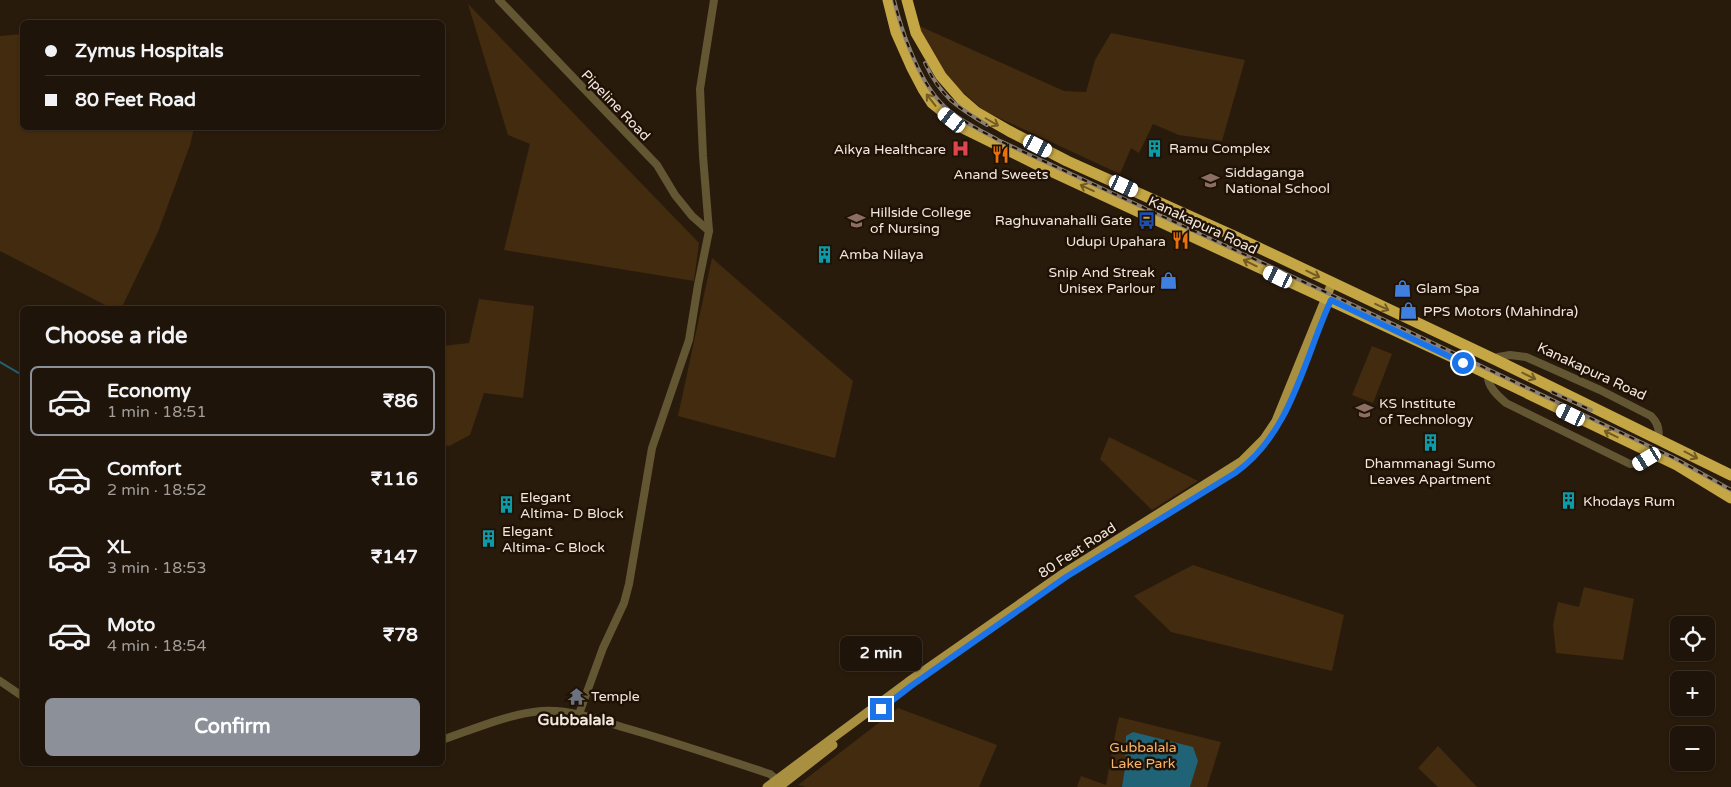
<!DOCTYPE html>
<meta charset="utf-8">
<style>
body{margin:0;font-family:"Varela Round",sans-serif;background:#271d12;color:#f1f3f6;height:100vh;display:flex;flex-direction:column;font-size:19px;white-space:nowrap}
*{box-sizing:border-box;margin:0}
p{font-size:16px;color:#a19e9c}
.icon{flex:none;width:28px;height:28px;fill:none;stroke:currentColor;stroke-width:2;stroke-linecap:round;stroke-linejoin:round}
.map{position:relative;flex:1;overflow:hidden}
.side{position:absolute;left:20px;top:306px;width:425px;height:460px;display:flex;flex-direction:column;background:#1f1409;border-radius:8px;box-shadow:0 1px 4px #0004,0 0 0 1px #3c332a}
.side>*{flex:none}
.guide{position:absolute;left:20px;top:20px;width:425px;height:110px;border-radius:8px;box-shadow:0 1px 4px #0004,0 0 0 1px #3c332a;display:grid;align-content:center;height:110px;padding:0 25px;background:#1f1409}
.controls{position:absolute;left:1670px;top:616px;display:grid;gap:10px}
.controls a{display:grid;place-items:center;width:45px;height:45px;border-radius:8px;background:#1f1409;box-shadow:0 1px 4px #0004,0 0 0 1px #3c332a;font-size:25px}
.end{position:absolute;width:22px;height:22px;margin:-11px;border:6px solid #1a73e8;background:#fff;box-shadow:0 0 0 2px #fff}
.from{border-radius:50%}
.bubble{position:absolute;height:35px;border-radius:8px;background:#1f1409;box-shadow:0 1px 4px #0004,0 0 0 1px #3c332a;font-size:16px;font-weight:700;line-height:35px;text-align:center}
.car{position:absolute;width:15px;height:30px;margin:-15px -8px;border-radius:6px;box-shadow:0 0 4px 1px #0007;background:linear-gradient(#fff 24%,#345 0 40%,#fff 0 76%,#345 0 86%,#fff 0)}
.guide b{display:flex;align-items:center;gap:18px;height:48px;font-size:19px}
.guide b+b{border-top:1px solid #3c332a}
.guide i{width:12px;height:12px;background:#f1f3f6}
ul{padding:0;list-style:none}
li{display:flex;align-items:center;gap:15px;height:70px;margin:0 10px 8px;padding:0 15px;border:2px solid transparent;border-radius:8px}
li div{flex:1}
li b{display:block;font-size:19px}
li em{font-style:normal;font-weight:700}
li.current{border-color:#8c9099}
li>.icon{width:45px;height:45px;stroke-width:1.5}
h2{padding:0 25px;font-size:22px;line-height:60px}
.button{display:flex;gap:10px;margin-top:auto;padding:10px 25px}
.button a{flex:1;height:58px;border-radius:8px;background:#8c9099;color:#fff;font-size:20px;font-weight:700;line-height:58px;text-align:center}
.map>svg:first-child{display:block}
.green{fill:#432b0f}
.water{fill:#206377}
.lines{fill:none;stroke-linecap:round;stroke-linejoin:round}
.stream{stroke:#206377;stroke-width:2}
.minor{stroke:#635733;stroke-width:8}
.major{stroke:#a99041;stroke-width:9}
.highway{stroke:#c4a644;stroke-width:11}
.rail-casing{stroke:#8a7e72;stroke-width:4}
.rail{stroke:#1f1204;stroke-width:2;stroke-dasharray:5.5;stroke-linecap:butt}
.oneway{stroke:#725c24}
.route{stroke:#1a73e8;stroke-width:6}
.labels{text-anchor:middle;stroke-width:5;stroke-linejoin:round;paint-order:stroke}
.street-label{font-size:14px;fill:#f1e7de;stroke:#1f1204}
.poi-label{font-size:14px;fill:#f1e7de;stroke:#1f1204;text-anchor:start}
.park-label{font-size:14px;fill:#f9b56b;stroke:#1f1204}
.quarter-label{font-size:16px;font-weight:bold;fill:#f1e7de;stroke:#1f1204}
</style>
<div class="map">
<svg width="1731" height="787" viewBox="0 0 1731 787">
<rect width="100%" height="100%" fill="#291b0c"/>
<!-- green -->
<g class="green">
<polygon points="468,4 699,243 694,281 504,250 530,144 508,135"/>
<polygon points="917,25 1064,91 1086,92 1095,60 1111,33 1245,60 1222,141 1179,135 1153,124 1139,153 1131,148 1120,174 984,111 956,86 936,61"/>
<polygon points="22,34 22,128 194,128 190,145 158,232 121,309 113,309 0,251 0,36"/>
<polygon points="712,258 853,381 835,458 678,416"/>
<polygon points="479,299 534,306 523,398 484,393 470,435 449,446 443,445 443,346 469,343"/>
<polygon points="1372,346 1392,354 1373,403 1352,395"/>
<polygon points="1109,437 1198,481 1152,510 1100,459"/>
<polygon points="1193,565 1344,615 1332,671 1171,632 1134,596"/>
<polygon points="1584,587 1634,599 1623,660 1556,653 1553,625 1558,602 1579,607"/>
<polygon points="898,708 997,745 979,787 806,787 798,785"/>
<polygon points="1119,717 1221,742 1207,787 1077,787 1081,776 1106,785 1117,725"/>
<polygon points="1438,746 1477,787 1438,787 1418,768"/>
</g>
<!-- water -->
<polygon class="water" points="1133,732 1193,747 1198,761 1190,787 1122,787 1125,768 1126,736"/>
<g class="lines">
<!-- stream -->
<polyline class="stream" points="0,362 22,375"/>
<!-- minor -->
<g class="minor">
<polyline points="499,0 657,165 675,195 692,216 709,231"/>
<path d="M1496 360 1498 357 1510 355 1526 357 1600 390 1651 416C1657 422 1660 430 1658 438"/>
<path d="M1488 375C1487 386 1498 396 1506 403L1630 464C1640 464 1646 461 1651 453"/>
<polyline points="0,681 22,696"/>
<polyline points="579,714 603,648 624,603 629,584 652,448 689,340 698,285 709,231 703,156 700,89 714,0"/>
<path d="M442 740C474 729 508 714 541 711 569 709 596 719 622 727 672 741 721 758 770 774L777 780"/>
</g>
<!-- major -->
<g class="major">
<polyline points="767,787 908,682 1064,573 1242,461 1264,439 1276,421 1332,283"/>
<polyline points="779,787 833,745"/>
</g>
<!-- highway -->
<g class="highway">
<polyline points="888,0 896,32 912,68 923,89 932,103 963,128 1042,167 1450,356 1677,465 1731,498"/>
<polyline points="907,0 916,33 941,76 961,99 976,112 1009,131 1067,161 1234,236 1496,360 1731,475"/>
</g>
<defs>
<g id="rail">
<path d="M894 0C901 30 918 78 940 102 955 118 978 129 998 140L1349 303 1676 459 1731 490"/>
<path d="M925 63C941 97 956 106 987 125"/>
<polyline points="1552,392 1591,410"/>
</g>
</defs>
<!-- rail casing -->
<use href="#rail" class="rail-casing"/>
<!-- rail -->
<use href="#rail" class="rail"/>
</g>
<!-- one-way arrows -->
<defs><path id="oneway-shaft" d="M-6 0H5M1.5-3L5.5 0L1.5 3" fill="none" stroke-width="1.6" stroke-linecap="round" stroke-linejoin="round" transform="scale(1.25)"/></defs>
<g class="oneway">
<use href="#oneway-shaft" transform="translate(931 100) rotate(-128)"/>
<use href="#oneway-shaft" transform="translate(992 122) rotate(30)"/>
<use href="#oneway-shaft" transform="translate(1087 188) rotate(-155)"/>
<use href="#oneway-shaft" transform="translate(1250 263) rotate(-154)"/>
<use href="#oneway-shaft" transform="translate(1313 274) rotate(26)"/>
<use href="#oneway-shaft" transform="translate(1382 307) rotate(25)"/>
<use href="#oneway-shaft" transform="translate(1529 376) rotate(26)"/>
<use href="#oneway-shaft" transform="translate(1611 434) rotate(-154)"/>
<use href="#oneway-shaft" transform="translate(1691 455) rotate(28)"/>
</g>
<g class="lines">
<!-- route -->
<path class="route" d="M881 709 911 686 1066 577 1235 473C1291 434 1304 359 1331 300L1463 363"/>
</g>
<!-- icons -->
<defs>
<symbol id="building-bare" viewBox="-9 -9 18 18"><path d="M-4-6H4V6H1V3H-1V6H-4ZM-2.5-4.3h1.7v1.8h-1.7ZM.8-4.3h1.7v1.8H.8ZM-2.5-1h1.7V.8h-1.7ZM.8-1h1.7V.8H.8Z" fill="#0f9aa8" stroke="#1f1204" stroke-width="2.5" paint-order="stroke"/></symbol>
<symbol id="hospital-bare" viewBox="-9 -9 18 18"><path d="M-5-5h3v3.5h4V-5h3V5h-3V1.5h-4V5h-3Z" fill="#e0444e" stroke="#1f1204" stroke-width="2.5" paint-order="stroke"/></symbol>
<symbol id="restaurant-bare" viewBox="-9 -9 18 18"><path d="M-5-6h1v4h1v-4h1v4h1v-4h1v5L-1.5 .5V6h-2V.5L-5-1ZM5-6V6H3V1.5H1.5Q1.5-4 5-6Z" fill="#e8710a" stroke="#1f1204" stroke-width="2.5" paint-order="stroke"/></symbol>
<symbol id="school-bare" viewBox="-9 -9 18 18"><path d="M0-5L7-2L0 1L-7-2ZM-4 1L0 2.5L4 1V4Q0 6-4 4Z" fill="#8d6e63" stroke="#1f1204" stroke-width="2.5" paint-order="stroke"/></symbol>
<symbol id="university-bare" viewBox="-9 -9 18 18"><path d="M0-5L7-2L0 1L-7-2ZM-4 1L0 2.5L4 1V4Q0 6-4 4Z" fill="#8d6e63" stroke="#1f1204" stroke-width="2.5" paint-order="stroke"/></symbol>
<symbol id="bus-bare" viewBox="-9 -9 18 18"><path d="M-5-6H5V4H4V6H2V4H-2V6H-4V4H-5ZM-3.5-4V0h7V-4ZM-3.5 1.2v1.5H-2V1.2ZM2 1.2v1.5H3.5V1.2Z" fill="#1a4fb4" stroke="#1f1204" stroke-width="2.5" paint-order="stroke"/></symbol>
<symbol id="shop-bare" viewBox="-9 -9 18 18"><path d="M-5-2.5h2.3a2.7 3.5 0 0 1 5.4 0H5L5.5 6h-11ZM-1.5-2.5h3a1.5 2.3 0 0 0-3 0Z" fill="#3f7fe0" stroke="#1f1204" stroke-width="2.5" paint-order="stroke"/></symbol>
<symbol id="temple-bare" viewBox="-9 -9 18 18"><path d="M0-6L5-2H3V0L6.5 2.5H4V6H1.5V3h-3V6H-4V2.5H-6.5L-3 0V-2H-5Z" fill="#6b7280" stroke="#1f1204" stroke-width="2.5" paint-order="stroke"/></symbol>
</defs>
<g fill-rule="evenodd">
<use href="#building-bare" x="1142" y="136" width="25" height="25"/>
<use href="#hospital-bare" x="948" y="136" width="25" height="25"/>
<use href="#restaurant-bare" x="988" y="142" width="25" height="25"/>
<use href="#school-bare" x="1198" y="168" width="25" height="25"/>
<use href="#university-bare" x="844" y="208" width="25" height="25"/>
<use href="#bus-bare" x="1134" y="208" width="25" height="25"/>
<use href="#restaurant-bare" x="1168" y="228" width="25" height="25"/>
<use href="#building-bare" x="812" y="242" width="25" height="25"/>
<use href="#shop-bare" x="1156" y="268" width="25" height="25"/>
<use href="#shop-bare" x="1390" y="276" width="25" height="25"/>
<use href="#shop-bare" x="1396" y="298" width="25" height="25"/>
<use href="#university-bare" x="1352" y="398" width="25" height="25"/>
<use href="#building-bare" x="1418" y="430" width="25" height="25"/>
<use href="#building-bare" x="1556" y="488" width="25" height="25"/>
<use href="#building-bare" x="494" y="492" width="25" height="25"/>
<use href="#building-bare" x="476" y="526" width="25" height="25"/>
<use href="#temple-bare" x="564" y="684" width="25" height="25"/>
</g>
<g class="labels">
<!-- street labels -->
<g class="street-label">
<text transform="translate(616 105) rotate(46)" y="5">Pipeline Road</text>
<text transform="translate(1203 225) rotate(25)" y="5">Kanakapura Road</text>
<text transform="translate(1592 371) rotate(25)" y="5">Kanakapura Road</text>
<text transform="translate(1077 550) rotate(-33)" y="5">80 Feet Road</text>
</g>
<!-- poi labels -->
<g class="poi-label">
<text x="1169" y="153">Ramu Complex</text>
<text x="946" y="154" text-anchor="end">Aikya Healthcare</text>
<text x="1225" y="177">Siddaganga<tspan x="1225" dy="16">National School</tspan></text>
<text x="1001" y="179" text-anchor="middle">Anand Sweets</text>
<text x="870" y="217">Hillside College<tspan x="870" dy="16">of Nursing</tspan></text>
<text x="1132" y="225" text-anchor="end">Raghuvanahalli Gate</text>
<text x="1166" y="246" text-anchor="end">Udupi Upahara</text>
<text x="839" y="259">Amba Nilaya</text>
<text x="1155" y="277" text-anchor="end">Snip And Streak<tspan x="1155" dy="16">Unisex Parlour</tspan></text>
<text x="1416" y="293">Glam Spa</text>
<text x="1423" y="316">PPS Motors (Mahindra)</text>
<text x="1379" y="408">KS Institute<tspan x="1379" dy="16">of Technology</tspan></text>
<text x="1430" y="468" text-anchor="middle">Dhammanagi Sumo<tspan x="1430" dy="16">Leaves Apartment</tspan></text>
<text x="520" y="502">Elegant<tspan x="520" dy="16">Altima- D Block</tspan></text>
<text x="1583" y="506">Khodays Rum</text>
<text x="502" y="536">Elegant<tspan x="502" dy="16">Altima- C Block</tspan></text>
<text x="591" y="701">Temple</text>
</g>
<!-- park labels -->
<g class="park-label">
<text x="1143" y="752">Gubbalala<tspan x="1143" dy="16">Lake Park</tspan></text>
</g>
<!-- quarter labels -->
<g class="quarter-label">
<text x="576" y="725">Gubbalala</text>
</g>
</g>
</svg>
<div class="controls">
<a><svg class="icon" aria-label="locate" viewBox="0 0 24 24"><circle cx="12" cy="12" r="6"/><path d="M12 2v4M12 18v4M2 12h4M18 12h4"/></svg></a>
<a>+</a>
<a>−</a>
</div>
<i class="end from" style="left:1463px;top:363px"></i>
<i class="end" style="left:881px;top:709px"></i>
<div class="bubble" style="left:840px;top:636px;width:82px">2 min</div>
<i class="car" style="left:952px;top:120px;rotate:308deg"></i>
<i class="car" style="left:1038px;top:146px;rotate:117deg"></i>
<i class="car" style="left:1124px;top:186px;rotate:115deg"></i>
<i class="car" style="left:1278px;top:277px;rotate:296deg"></i>
<i class="car" style="left:1571px;top:415px;rotate:296deg"></i>
<i class="car" style="left:1647px;top:459px;rotate:239deg"></i>
<div class="guide">
<b><i class="from"></i>Zymus Hospitals</b>
<b><i></i>80 Feet Road</b>
</div>
<section class="side">
<h2>Choose a ride</h2>
<ul>
<li class="current"><svg class="icon" aria-label="car" viewBox="0 0 24 24"><path d="M5 17H2v-5l4-1 3-4h7l3 4 3 1v5h-3M9 17h6M6 11h13"/><circle cx="7" cy="17" r="2"/><circle cx="17" cy="17" r="2"/></svg><div><b>Economy</b><p>1 min · 18:51</p></div><em>₹86</em></li>
<li><svg class="icon" aria-label="car" viewBox="0 0 24 24"><path d="M5 17H2v-5l4-1 3-4h7l3 4 3 1v5h-3M9 17h6M6 11h13"/><circle cx="7" cy="17" r="2"/><circle cx="17" cy="17" r="2"/></svg><div><b>Comfort</b><p>2 min · 18:52</p></div><em>₹116</em></li>
<li><svg class="icon" aria-label="car" viewBox="0 0 24 24"><path d="M5 17H2v-5l4-1 3-4h7l3 4 3 1v5h-3M9 17h6M6 11h13"/><circle cx="7" cy="17" r="2"/><circle cx="17" cy="17" r="2"/></svg><div><b>XL</b><p>3 min · 18:53</p></div><em>₹147</em></li>
<li><svg class="icon" aria-label="car" viewBox="0 0 24 24"><path d="M5 17H2v-5l4-1 3-4h7l3 4 3 1v5h-3M9 17h6M6 11h13"/><circle cx="7" cy="17" r="2"/><circle cx="17" cy="17" r="2"/></svg><div><b>Moto</b><p>4 min · 18:54</p></div><em>₹78</em></li>
</ul>
<div class="button"><a>Confirm</a></div>
</section>
</div>
